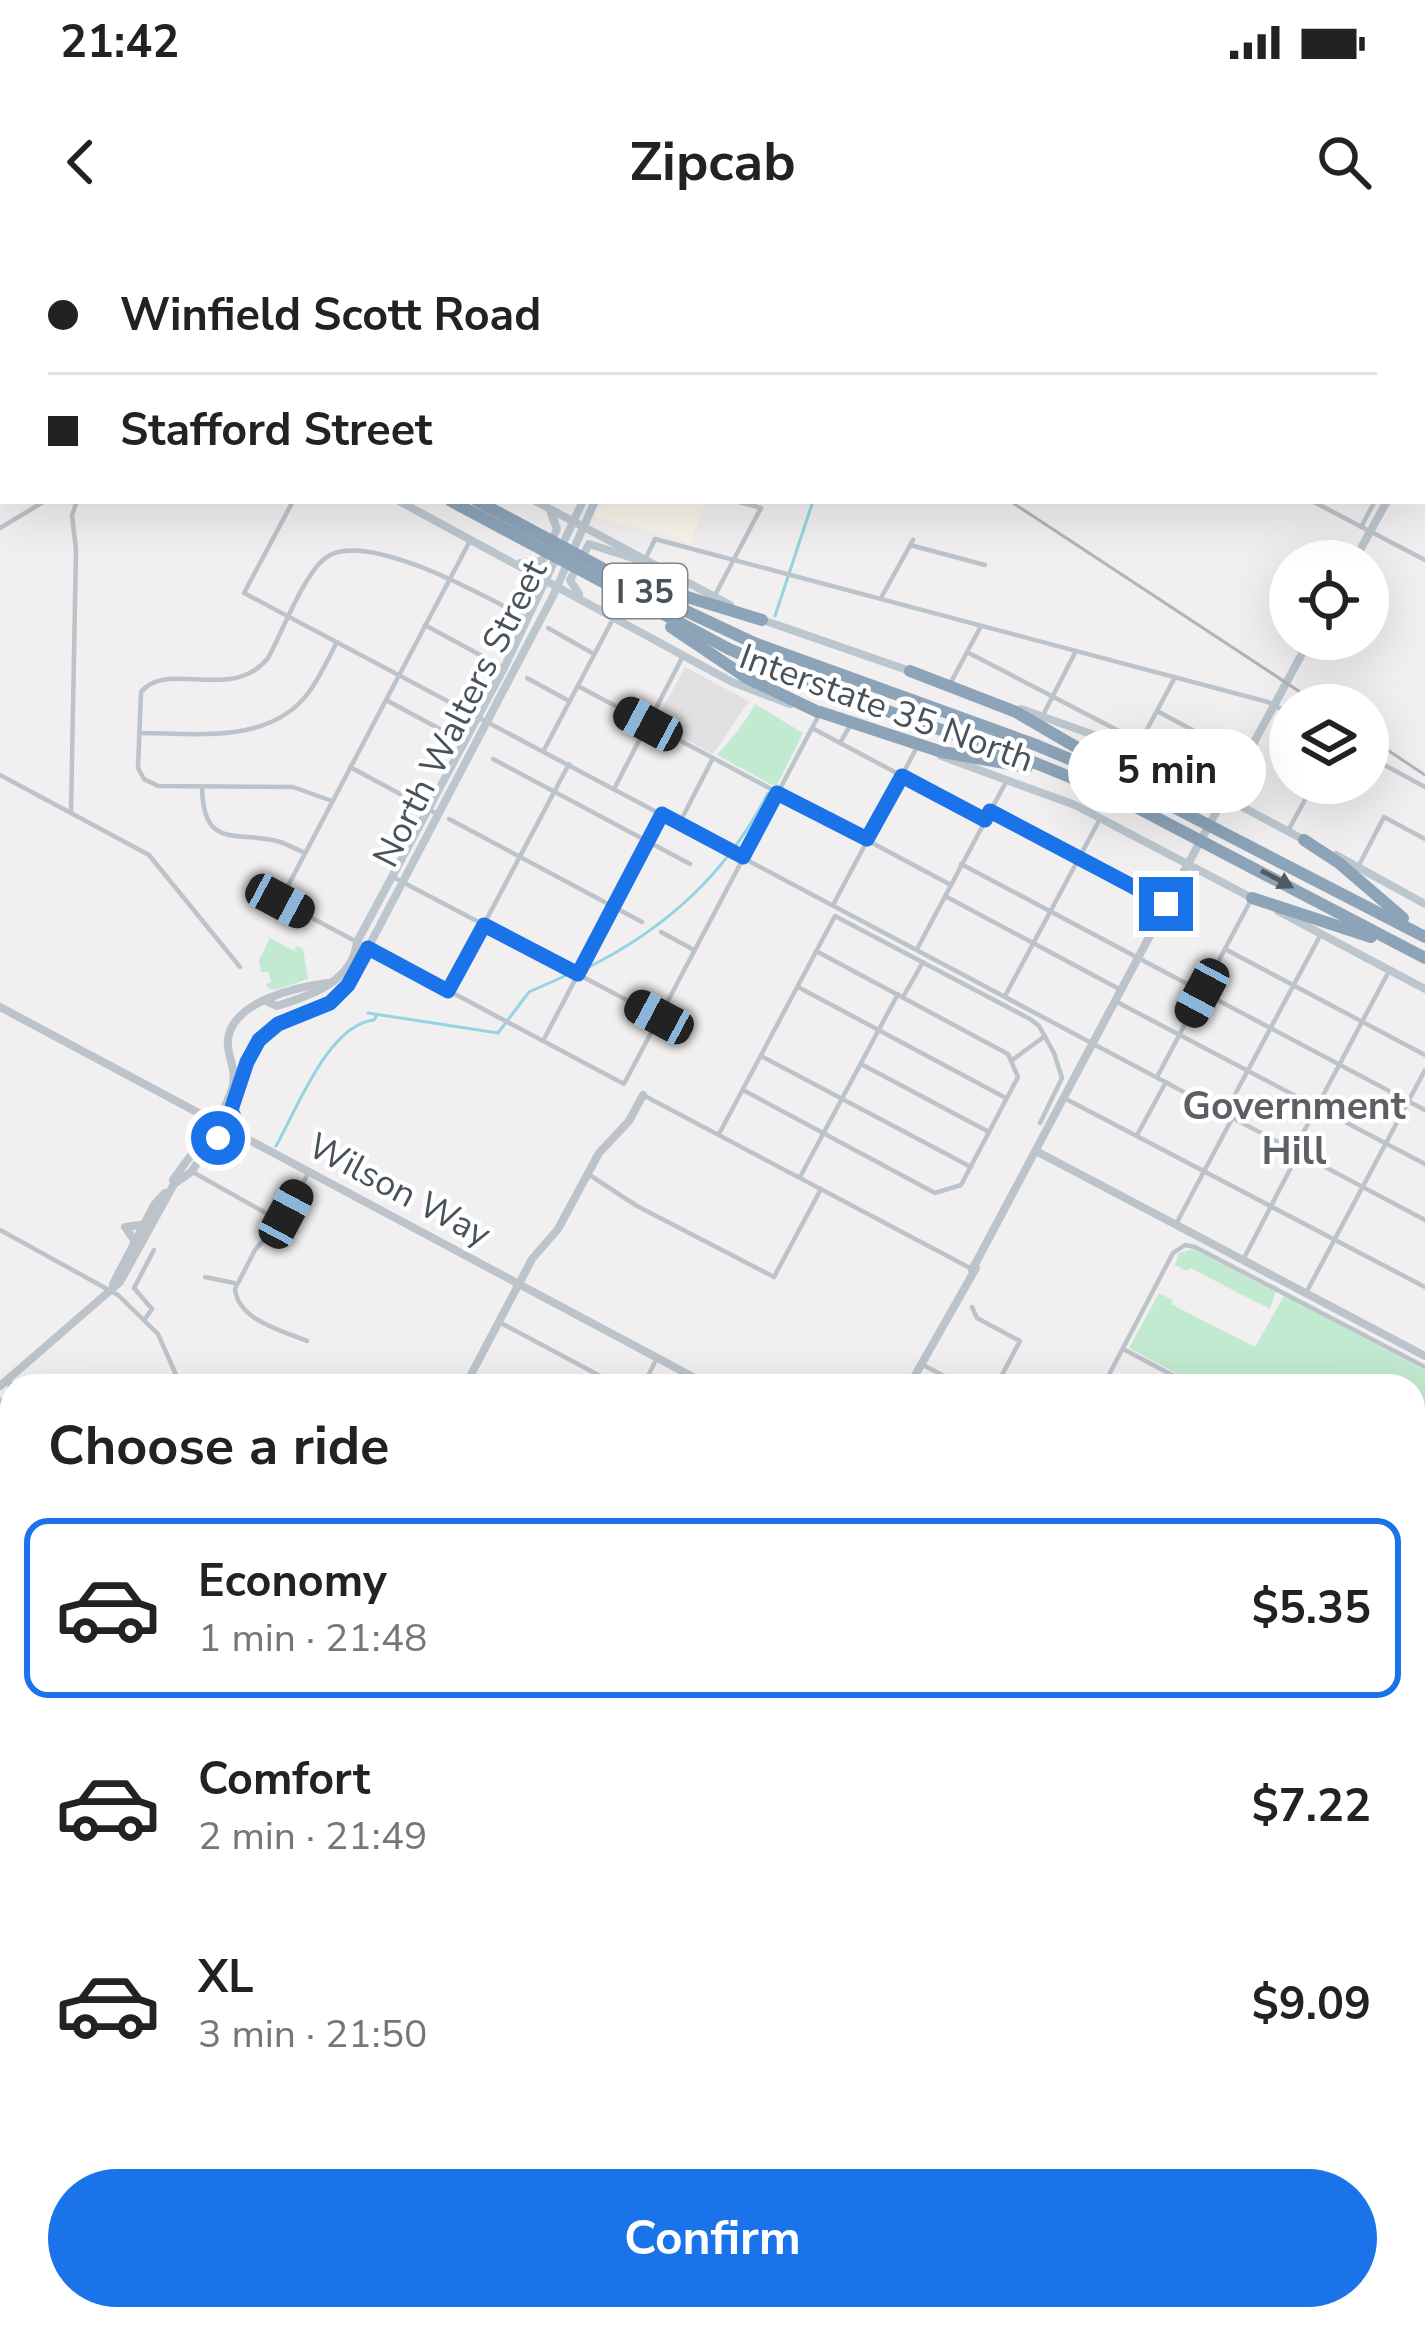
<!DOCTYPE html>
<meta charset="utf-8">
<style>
body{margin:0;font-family:"Nunito Sans",sans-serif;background:#f6f6f6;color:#222;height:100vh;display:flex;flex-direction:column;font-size:45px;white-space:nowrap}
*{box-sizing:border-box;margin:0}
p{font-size:39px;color:#767676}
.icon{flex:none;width:66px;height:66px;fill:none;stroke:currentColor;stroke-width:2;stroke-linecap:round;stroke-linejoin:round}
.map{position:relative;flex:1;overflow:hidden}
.sheet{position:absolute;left:0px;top:1134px;width:1425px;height:957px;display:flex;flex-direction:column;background:#fff;border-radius:36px 36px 0 0;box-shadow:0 12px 48px #0002}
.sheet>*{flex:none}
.guide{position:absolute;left:0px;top:0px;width:1425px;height:264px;box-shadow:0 12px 48px #0002;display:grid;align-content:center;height:264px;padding:0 48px;background:#fff}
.controls{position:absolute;left:1269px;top:300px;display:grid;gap:24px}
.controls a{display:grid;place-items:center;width:120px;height:120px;border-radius:50%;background:#fff;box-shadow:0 12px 48px #0002;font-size:60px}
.end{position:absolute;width:54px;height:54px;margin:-27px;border:15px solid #1a73e8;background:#fff;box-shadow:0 0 0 6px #fff}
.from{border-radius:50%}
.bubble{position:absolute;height:84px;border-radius:42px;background:#fff;box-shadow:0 12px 48px #0002;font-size:39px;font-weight:700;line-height:84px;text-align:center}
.car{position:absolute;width:36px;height:72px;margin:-36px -18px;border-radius:15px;box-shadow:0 0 9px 3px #0007;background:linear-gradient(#222 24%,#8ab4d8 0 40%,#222 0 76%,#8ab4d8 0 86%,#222 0)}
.guide b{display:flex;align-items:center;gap:42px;height:114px;font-size:45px}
.guide b+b{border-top:3px solid #e0e0e0}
.guide i{width:30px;height:30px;background:#222}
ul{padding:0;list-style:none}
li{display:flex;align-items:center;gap:36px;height:180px;margin:0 24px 18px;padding:0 24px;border:6px solid transparent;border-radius:24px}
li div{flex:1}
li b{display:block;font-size:45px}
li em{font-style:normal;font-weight:700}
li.active{border-color:#1a73e8}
li>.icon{width:108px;height:108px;stroke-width:1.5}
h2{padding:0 48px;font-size:54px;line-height:144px}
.button{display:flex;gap:24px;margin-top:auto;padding:24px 48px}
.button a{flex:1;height:138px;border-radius:72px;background:#1a73e8;color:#fff;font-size:48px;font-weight:700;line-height:138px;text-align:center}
.status{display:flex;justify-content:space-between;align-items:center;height:84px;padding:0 60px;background:#fff;direction:ltr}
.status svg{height:33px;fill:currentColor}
header{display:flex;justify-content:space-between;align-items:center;height:156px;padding:0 48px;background:#fff;font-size:54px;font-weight:700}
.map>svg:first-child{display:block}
.commercial{fill:#faf5ea}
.education{fill:#e2e0e0}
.green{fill:#c2ead0}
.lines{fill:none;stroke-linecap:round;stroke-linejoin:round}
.stream{stroke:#93d4e2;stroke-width:3}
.minor{stroke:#bcc3ca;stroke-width:4.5}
.tertiary{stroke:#bcc3ca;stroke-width:8}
.secondary{stroke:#bcc6ce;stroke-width:8}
.primary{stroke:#b1bfcb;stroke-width:10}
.motorway{stroke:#8ca3b8;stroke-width:12}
.rail{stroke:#b2b4b8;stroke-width:3}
.oneway{fill:#505a63}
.route{stroke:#1a73e8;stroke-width:15}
.labels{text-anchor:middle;stroke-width:9;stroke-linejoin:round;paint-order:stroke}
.shield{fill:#fff;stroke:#80868c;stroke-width:3}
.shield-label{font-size:33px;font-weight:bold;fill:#49525a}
.street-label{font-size:36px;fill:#49525a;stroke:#fff}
.neighbourhood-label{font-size:39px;font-weight:bold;fill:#5c5f63;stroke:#fff}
</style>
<div class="status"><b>21:42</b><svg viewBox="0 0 49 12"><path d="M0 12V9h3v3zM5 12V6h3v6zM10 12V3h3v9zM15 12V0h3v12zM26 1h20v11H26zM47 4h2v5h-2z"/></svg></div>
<header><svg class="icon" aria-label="back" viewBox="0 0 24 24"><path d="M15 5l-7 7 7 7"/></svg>Zipcab<svg class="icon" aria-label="search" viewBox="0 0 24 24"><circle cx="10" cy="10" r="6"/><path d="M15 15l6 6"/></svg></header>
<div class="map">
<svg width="1425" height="2090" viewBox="0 0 1425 2090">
<rect width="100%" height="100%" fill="#f1efef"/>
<!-- commercial -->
<polygon class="commercial" points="602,261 706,261 691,302 595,277"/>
<!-- education -->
<polygon class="education" points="685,427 749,461 713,514 655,483"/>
<!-- green -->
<g class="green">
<path d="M755 464 803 493 776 547 717 515C731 499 745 483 755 464Z"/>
<polygon points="270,698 294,711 297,706 303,709 308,739 275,750 268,748 266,744 271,742 268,732 261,732 259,720"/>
<polygon points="1194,1009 1276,1052 1270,1069 1190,1028 1187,1031 1175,1025 1179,1013"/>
<polygon points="1159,1053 1173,1060 1171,1064 1255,1107 1284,1056 1425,1130 1425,1265 1413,1259 1413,1146 1200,1146 1129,1108"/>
<polygon points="0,1433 12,1443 12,1603 0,1617"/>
<polygon points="1425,1914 1425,2090 1263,2090 1283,2079 1413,2079 1413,1921"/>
<polygon points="0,1926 12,1932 12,2079 295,2079 316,2090 0,2090"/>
</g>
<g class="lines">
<!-- stream -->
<g class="stream">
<polyline points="869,3 869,0"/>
<polyline points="775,376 813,261"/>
<path d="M587 728C667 688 727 633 768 553"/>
<polyline points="368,773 498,793 529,752 567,735"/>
<path d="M276 906C297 869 328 785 374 780L377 775"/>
<polyline points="1413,1397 1425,1406"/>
<polyline points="1413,1998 1425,1990"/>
<polyline points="810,2079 831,2090"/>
<polyline points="1258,2090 1277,2079"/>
</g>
<!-- minor -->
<g class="minor">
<polyline points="846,0 850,3"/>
<polyline points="892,0 895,3"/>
<polyline points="984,0 990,3"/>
<polyline points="1144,0 1150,3"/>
<polyline points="1227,0 1232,3"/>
<polyline points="1362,0 1368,3"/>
<polyline points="857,3 859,0"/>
<polyline points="945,3 947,0"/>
<polyline points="1174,3 1176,0"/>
<polyline points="1194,3 1196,0"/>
<polyline points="1303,3 1305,0"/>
<polyline points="1413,3 1415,0"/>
<polyline points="1422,32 1425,33"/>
<polyline points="1422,65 1425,67"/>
<polyline points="1422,103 1425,104"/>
<polyline points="1422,139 1425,141"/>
<polyline points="0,160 3,159"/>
<polyline points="1422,211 1425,212"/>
<polyline points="0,225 3,223"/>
<polyline points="293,261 244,353 1425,980"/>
<polyline points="1312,261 1425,320"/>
<polyline points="1361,287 1375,261"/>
<polyline points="0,288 45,261"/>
<polyline points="471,299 280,661 624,844 820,473"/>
<polyline points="910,305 985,325"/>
<polyline points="645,320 655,299 1268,462 1290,474"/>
<polyline points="714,357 761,268 736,261"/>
<polyline points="881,358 913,300"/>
<polyline points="425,385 504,428"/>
<polyline points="548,388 594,414"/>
<polyline points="967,412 1140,502"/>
<polyline points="527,438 569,461"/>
<polyline points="950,444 981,386"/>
<polyline points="578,446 951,645"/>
<polyline points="386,460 464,502"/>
<polyline points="1157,471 1245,518"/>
<polyline points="1043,475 1076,411"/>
<polyline points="812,488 985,580"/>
<path d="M139 493C196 493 270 505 309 452 320 437 328 419 337 402"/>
<polyline points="840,503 851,484"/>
<polyline points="544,510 614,377"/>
<polyline points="1136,510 1175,437"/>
<polyline points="1368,516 1425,547"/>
<polyline points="493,519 690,624"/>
<polyline points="350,527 439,575"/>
<polyline points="0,535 149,615 240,727"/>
<path d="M202 547C203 609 234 591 277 601 287 604 296 609 305 613"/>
<polyline points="614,549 683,416"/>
<path d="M332 561 293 547 158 546 144 539 138 528 141 452C168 419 232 463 268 418 283 391 302 338 324 319 362 286 488 358 526 378"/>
<polyline points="990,571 1166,664"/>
<polyline points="71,573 76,310 72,275 77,261"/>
<polyline points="449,579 642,682"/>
<polyline points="680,582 713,518"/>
<polyline points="1288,591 1314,543"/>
<polyline points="961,624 1425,870"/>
<polyline points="1358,627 1384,577 1425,599"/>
<polyline points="393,637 659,777"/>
<polyline points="945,656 1121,750"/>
<polyline points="833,665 917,507"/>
<polyline points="661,692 694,710"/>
<polyline points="917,709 1007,540"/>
<polyline points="1225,709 1425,815"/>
<polyline points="798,747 1004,857"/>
<polyline points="449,750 569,524"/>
<polyline points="1005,756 1101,577"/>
<polyline points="903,757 923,722"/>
<polyline points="1117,762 1425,924"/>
<polyline points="543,801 662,574"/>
<polyline points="761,816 971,927"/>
<polyline points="1011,821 1045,796"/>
<polyline points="861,824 989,892"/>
<polyline points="1157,837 1252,658"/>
<polyline points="743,850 935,953 961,945 1018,837 1008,814 816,711"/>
<polyline points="643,855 972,1029"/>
<polyline points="1064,858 1425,1047"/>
<polyline points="1225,873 1321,694"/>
<polyline points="719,894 835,676 1030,779 1039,786 1054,813 1062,838 1040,883"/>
<polyline points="1137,895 1166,842"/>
<polyline points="191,931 280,981"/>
<polyline points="588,934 637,966 774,1037 821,949"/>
<polyline points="800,937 898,754"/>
<polyline points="1176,984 1233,877"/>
<polyline points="0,990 118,1055 158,1094 181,1146"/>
<polyline points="1243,1020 1297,916 1294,910 1388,733"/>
<polyline points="205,1037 234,1043"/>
<polyline points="1306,1053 1425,830"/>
<polyline points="972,1067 977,1078 1020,1101 996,1146"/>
<polyline points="145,1079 152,1069 134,1048 154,1010"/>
<polyline points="499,1082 619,1146"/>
<path d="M307 1101C281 1090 238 1080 235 1049L255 1010 286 974 309 932"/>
<polyline points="1123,1109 1193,1146"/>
<polyline points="921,1124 964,1146"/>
<polyline points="643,1146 657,1118"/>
<polyline points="1103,1146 1173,1013 1185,1005 1195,1007 1425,1127"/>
<polyline points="0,1160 12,1172"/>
<polyline points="9,1169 10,1137"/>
<polyline points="0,1227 12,1238"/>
<polyline points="1413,1262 1425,1268"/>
<polyline points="0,1295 12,1281"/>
<polyline points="1413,1338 1425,1344"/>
<polyline points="1413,1541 1425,1547"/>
<polyline points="1413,1553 1425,1559"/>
<polyline points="1413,1648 1425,1654"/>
<polyline points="0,1657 12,1668 0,1682"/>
<polyline points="1413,1738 1425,1745"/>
<polyline points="0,1744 12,1730"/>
<polyline points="1413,1794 1424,1805 1422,1817 1413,1821"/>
<polyline points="0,1799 12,1785"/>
<polyline points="1413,1848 1425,1855"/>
<polyline points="0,1854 12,1839"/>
<polyline points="308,2079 329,2090"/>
<polyline points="437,2079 457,2090"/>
<polyline points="570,2079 592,2090"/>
<polyline points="757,2079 778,2090"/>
<polyline points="1036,2079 1042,2090"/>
<polyline points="967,2081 971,2079"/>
<polyline points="560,2090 566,2079"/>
<polyline points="716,2090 722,2079"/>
<polyline points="791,2090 796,2079"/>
<polyline points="1227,2090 1246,2079"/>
</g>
<!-- tertiary -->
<g class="tertiary">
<path d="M268 762 277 766C309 756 353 742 357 702"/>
<polyline points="0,767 710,1146"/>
<polyline points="1036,911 1425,1116"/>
<path d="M173 940C192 911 224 880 233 845 237 829 226 815 228 799 233 761 297 747 328 743"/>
<polyline points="134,1000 125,987 140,985"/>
<polyline points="972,1030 1188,624"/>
<polyline points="113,1044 154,965 165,953"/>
<polyline points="0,1146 120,1042 174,944 191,932 223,886 238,858 247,822 258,802 282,781 330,763 348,745 368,708"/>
<polyline points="465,1146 532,1019 558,989 599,913 629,881 643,855"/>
<polyline points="909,1146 976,1028"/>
<polyline points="0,1359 12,1345"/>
<polyline points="0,1427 12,1438"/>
<polyline points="1413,1458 1425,1464"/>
<polyline points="0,1620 12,1606"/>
<polyline points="0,1893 12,1895"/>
<polyline points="877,2079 898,2090"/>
<polyline points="1303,2079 1309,2090"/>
<polyline points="405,2090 411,2079"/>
</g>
<!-- secondary -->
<g class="secondary">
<polyline points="729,3 733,0"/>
<polyline points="0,73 3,73"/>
<polyline points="0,135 3,138"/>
<polyline points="1422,198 1425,192"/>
<polyline points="399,261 732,442 790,464"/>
<polyline points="535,261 730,365"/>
<polyline points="1354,321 1387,261"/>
<polyline points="521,323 542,321 557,289 551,273"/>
<polyline points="579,354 570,340 589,304 642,321"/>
<polyline points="760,379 910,431"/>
<polyline points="1021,469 1136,510 1306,601"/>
<polyline points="941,516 1075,565 1254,659"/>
<polyline points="1336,615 1425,664"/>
<polyline points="1188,624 1310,399"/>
<polyline points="1278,671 1425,749"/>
<polyline points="357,702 504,428 583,261"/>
<polyline points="368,708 553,356 595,261"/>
</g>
<!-- primary -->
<g class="primary">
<polyline points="1413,1912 1425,1905"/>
<polyline points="1094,2090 1114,2079"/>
</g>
<!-- motorway -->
<g class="motorway">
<polyline points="0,101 3,102"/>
<polyline points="0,113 3,113"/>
<polyline points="451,261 729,409 816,446 1033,522 1109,553 1425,718"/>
<polyline points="477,261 654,356 754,403 1036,505 1129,544 1425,697"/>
<polyline points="648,345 762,380"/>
<polyline points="671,387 747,438 818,472"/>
<polyline points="910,431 1016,472 1124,535"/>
<polyline points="820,472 942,512 1027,527"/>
<polyline points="1304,600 1339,623 1403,678"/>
<polyline points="1252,658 1371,697"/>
</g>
<!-- rail -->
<g class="rail">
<polyline points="609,0 613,3"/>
<polyline points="101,3 103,0"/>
<polyline points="0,100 3,98"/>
<polyline points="1010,261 1320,465"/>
<polyline points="1368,497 1425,535"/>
</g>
</g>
<!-- one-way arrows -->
<defs><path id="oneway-solid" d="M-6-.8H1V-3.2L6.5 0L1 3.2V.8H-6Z" transform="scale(3)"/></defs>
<use class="oneway" href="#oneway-solid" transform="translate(1277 639) rotate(28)"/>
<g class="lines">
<!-- route -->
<polyline class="route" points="218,898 243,897 231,870 247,822 259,800 278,784 330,763 348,745 368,708 448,751 484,685 578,734 662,574 743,617 777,553 867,599 902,536 985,580 990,571 1166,664"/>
</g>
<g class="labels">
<!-- shield labels -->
<rect class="shield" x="603" y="324" width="84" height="54" rx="9"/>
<g class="shield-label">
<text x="645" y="363">I 35</text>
</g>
<!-- street labels -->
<g class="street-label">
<text transform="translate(887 467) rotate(20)" y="13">Interstate 35 North</text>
<text transform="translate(459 473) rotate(-63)" y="13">North Walters Street</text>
<text transform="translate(400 949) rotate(28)" y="13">Wilson Way</text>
</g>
<!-- neighbourhood labels -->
<g class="neighbourhood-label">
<text x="1294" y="879">Government<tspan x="1294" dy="45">Hill</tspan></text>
</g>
</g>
</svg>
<div class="controls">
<a><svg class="icon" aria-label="locate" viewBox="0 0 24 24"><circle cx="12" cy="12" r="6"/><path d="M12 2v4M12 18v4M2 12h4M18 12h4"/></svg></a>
<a><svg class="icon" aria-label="layers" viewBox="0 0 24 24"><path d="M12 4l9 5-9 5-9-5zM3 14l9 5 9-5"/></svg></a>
</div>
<i class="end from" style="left:218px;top:898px"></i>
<i class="end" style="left:1166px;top:664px"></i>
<div class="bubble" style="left:1068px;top:489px;width:198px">5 min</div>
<i class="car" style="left:648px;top:484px;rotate:298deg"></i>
<i class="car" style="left:280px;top:661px;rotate:118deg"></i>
<i class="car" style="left:1202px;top:753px;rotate:208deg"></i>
<i class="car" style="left:659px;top:777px;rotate:298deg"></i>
<i class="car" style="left:286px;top:974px;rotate:28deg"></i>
<div class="guide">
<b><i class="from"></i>Winfield Scott Road</b>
<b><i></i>Stafford Street</b>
</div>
<section class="sheet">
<h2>Choose a ride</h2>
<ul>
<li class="active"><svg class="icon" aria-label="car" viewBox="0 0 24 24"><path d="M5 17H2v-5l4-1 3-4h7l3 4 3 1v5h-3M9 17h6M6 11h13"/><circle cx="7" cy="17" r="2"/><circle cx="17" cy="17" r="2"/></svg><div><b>Economy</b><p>1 min · 21:48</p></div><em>$5.35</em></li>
<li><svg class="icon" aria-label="car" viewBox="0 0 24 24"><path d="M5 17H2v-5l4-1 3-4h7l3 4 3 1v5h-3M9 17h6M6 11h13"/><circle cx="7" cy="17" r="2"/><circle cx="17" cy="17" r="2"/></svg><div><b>Comfort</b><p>2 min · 21:49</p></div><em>$7.22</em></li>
<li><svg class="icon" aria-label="car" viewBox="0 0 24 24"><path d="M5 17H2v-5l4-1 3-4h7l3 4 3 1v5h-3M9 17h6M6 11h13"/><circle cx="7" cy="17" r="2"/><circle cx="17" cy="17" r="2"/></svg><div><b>XL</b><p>3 min · 21:50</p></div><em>$9.09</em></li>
</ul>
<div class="button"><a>Confirm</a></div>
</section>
</div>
